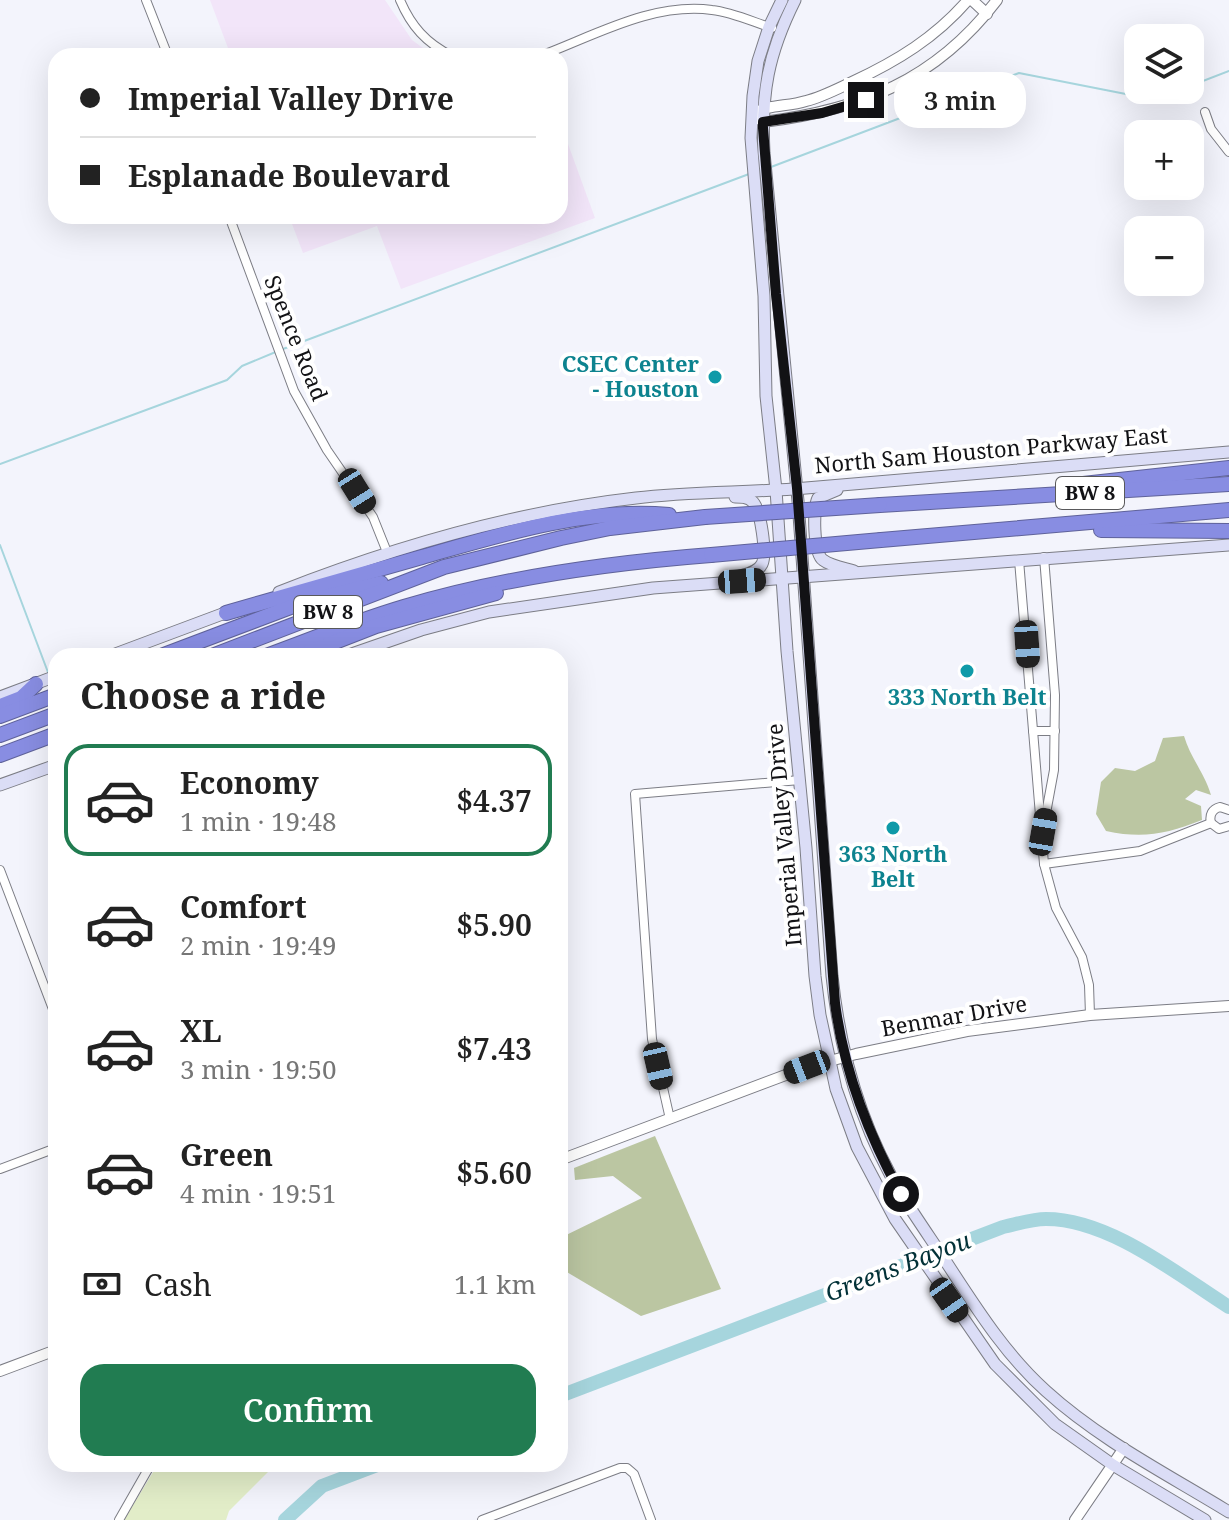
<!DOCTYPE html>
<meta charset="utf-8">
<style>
body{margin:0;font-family:"Noto Serif",serif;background:#f6f6f6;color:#222;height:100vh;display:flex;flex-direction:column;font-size:30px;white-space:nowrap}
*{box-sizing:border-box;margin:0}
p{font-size:26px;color:#767676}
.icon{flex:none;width:44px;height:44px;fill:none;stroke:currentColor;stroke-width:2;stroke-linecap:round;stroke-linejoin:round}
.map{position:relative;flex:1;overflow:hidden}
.panel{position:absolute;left:48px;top:648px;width:520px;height:824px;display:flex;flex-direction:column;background:#fff;border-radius:24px;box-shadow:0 8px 32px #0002}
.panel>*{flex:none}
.banner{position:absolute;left:48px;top:48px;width:520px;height:176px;border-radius:24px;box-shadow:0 8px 32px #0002;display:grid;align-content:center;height:176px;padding:0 32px;background:#fff}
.controls{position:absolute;left:1124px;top:24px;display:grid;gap:16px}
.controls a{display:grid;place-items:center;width:80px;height:80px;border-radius:16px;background:#fff;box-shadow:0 8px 32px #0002;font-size:40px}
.end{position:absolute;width:36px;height:36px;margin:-18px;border:10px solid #121215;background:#fff;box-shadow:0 0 0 4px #fff}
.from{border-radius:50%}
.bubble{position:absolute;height:56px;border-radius:24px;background:#fff;box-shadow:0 8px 32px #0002;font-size:26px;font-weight:600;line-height:56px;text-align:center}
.car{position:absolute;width:24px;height:48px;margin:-24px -12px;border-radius:10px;box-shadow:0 0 6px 2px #0007;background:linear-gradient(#222 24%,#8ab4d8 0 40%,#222 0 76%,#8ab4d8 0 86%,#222 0)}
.banner b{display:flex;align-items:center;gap:28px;height:76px;font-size:30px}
.banner b+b{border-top:2px solid #e0e0e0}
.banner i{width:20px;height:20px;background:#222}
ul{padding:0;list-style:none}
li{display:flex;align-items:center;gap:24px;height:112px;margin:0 16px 12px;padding:0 16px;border:4px solid transparent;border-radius:24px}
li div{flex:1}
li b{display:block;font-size:30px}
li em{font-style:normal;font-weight:600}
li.current{border-color:#217c51}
li>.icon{width:72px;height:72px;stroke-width:1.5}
h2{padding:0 32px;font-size:36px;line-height:96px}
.pay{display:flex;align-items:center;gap:20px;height:88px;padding:0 32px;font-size:30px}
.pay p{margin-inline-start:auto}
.action{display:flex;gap:16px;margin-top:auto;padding:16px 32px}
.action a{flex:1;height:92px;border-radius:24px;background:#217c51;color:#fff;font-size:32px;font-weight:600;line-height:92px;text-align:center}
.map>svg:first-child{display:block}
.education{fill:#f2e5f9}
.green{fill:#e2edc8}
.forest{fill:#bbc6a2}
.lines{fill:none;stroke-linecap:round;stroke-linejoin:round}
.stream{stroke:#a6d5dd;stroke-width:2}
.river{stroke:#a6d5dd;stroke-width:14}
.minor-casing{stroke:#7c7d85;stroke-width:10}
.tertiary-casing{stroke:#7c7d85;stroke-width:12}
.secondary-casing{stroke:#7c7d85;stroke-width:13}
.motorway-casing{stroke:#5f629a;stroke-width:16}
.minor{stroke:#fff;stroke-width:8}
.tertiary{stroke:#fff;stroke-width:10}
.secondary{stroke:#dbddf6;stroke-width:11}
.motorway{stroke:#888de2;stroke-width:14}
.motorway-bridge-casing{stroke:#5f629a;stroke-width:16;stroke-linecap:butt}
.motorway-bridge{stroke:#888de2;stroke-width:14}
.route{stroke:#121215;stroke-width:10}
.culture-dot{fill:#0f9aa8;stroke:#fff;stroke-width:3}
.labels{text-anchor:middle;stroke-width:8;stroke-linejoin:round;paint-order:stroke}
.shield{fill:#fff;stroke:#59595b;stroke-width:2}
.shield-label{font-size:20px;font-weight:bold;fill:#121215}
.street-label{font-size:22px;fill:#121215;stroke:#fff}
.culture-label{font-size:22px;font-weight:bold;fill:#0d838f;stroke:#fff}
.water-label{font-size:24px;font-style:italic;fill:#023137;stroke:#fff}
</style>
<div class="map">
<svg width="1229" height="1520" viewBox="0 0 1229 1520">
<rect width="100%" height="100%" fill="#f3f4fc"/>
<!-- education -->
<g class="education">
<polygon points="210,0 385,0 412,40 434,56 231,56"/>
<polygon points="560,122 595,218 401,289 377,226 303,253 289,216 560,216"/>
</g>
<!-- green -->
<polygon class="green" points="158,1464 276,1464 229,1511 226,1520 124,1520"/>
<!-- forest -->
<g class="forest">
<path d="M1184 736C1191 759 1204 772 1211 795L1196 790 1185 799 1201 806 1202 820C1167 834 1143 839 1106 831L1096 814 1101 782 1115 768 1135 771 1155 761 1163 738Z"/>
<polygon points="655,1136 721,1289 641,1316 560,1268 560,1238 642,1198 613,1176 575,1180 574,1168"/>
</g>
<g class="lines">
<!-- stream -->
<g class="stream">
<polyline points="1190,86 1229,71"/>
<polyline points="771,167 1019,73 1141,97 1154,98 1180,90"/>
<polyline points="283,349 749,174"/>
<polyline points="0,464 227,380 242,366 278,351"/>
<polyline points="0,545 49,675"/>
<polyline points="353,1464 355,1474"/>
</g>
<!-- river -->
<g class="river">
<path d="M560 1396 1003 1227C1017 1224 1032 1219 1046 1219 1109 1219 1177 1274 1229 1307"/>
<polyline points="285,1520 322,1486 380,1464"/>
</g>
<defs>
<g id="minor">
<polyline points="146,0 168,56"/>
<path d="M400 0C411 26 426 43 452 56"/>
<path d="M540 56C594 36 652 2 712 10 732 12 753 22 772 28"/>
<polyline points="1205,112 1211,129 1229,152"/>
<polyline points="229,216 294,391 327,450 373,517 387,552"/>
<polyline points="1044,557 1055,695 1054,770 1044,824"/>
<polyline points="1019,560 1044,864 1056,908 1082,957 1089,985 1090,1015"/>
<polyline points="1033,731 1055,731"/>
<path d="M1211 823C1209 815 1212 809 1220 807L1229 810"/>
<polyline points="1211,823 1219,829 1229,826"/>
<polyline points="1044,864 1140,851 1211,823"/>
<polyline points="0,870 56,1017"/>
<polyline points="670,1119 652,1039 635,794 800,780"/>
<polyline points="0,1169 56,1148"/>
<polyline points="119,1520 151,1464"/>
<polyline points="482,1520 620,1468 627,1468 634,1474 651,1520"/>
</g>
<g id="tertiary">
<path d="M968 0C935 38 897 61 852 82 837 89 822 97 806 101 787 107 769 104 752 114L763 122C861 110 936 80 997 0"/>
<polyline points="972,0 987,14"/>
<polyline points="560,1160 807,1067 856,1054 967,1031 1090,1015 1229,1006"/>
<polyline points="0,1371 56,1350"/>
<polyline points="1075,1520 1124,1448"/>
</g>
<g id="secondary">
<polyline points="782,0 769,27 758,61 753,96 751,138 764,296 766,396 776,490 787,651 806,848 815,976 820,1015 836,1089 857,1147 895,1219 995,1364 1055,1424 1113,1465 1205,1520"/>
<path d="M795 0C768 54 761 93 764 153L798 501 832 976C840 1053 861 1128 902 1195 918 1221 936 1246 952 1271 980 1314 1008 1357 1046 1391 1100 1440 1167 1474 1229 1512"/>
<path d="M837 490 818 498C813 508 813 553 823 560 831 566 844 568 854 571"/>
<path d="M735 497C742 497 748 497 753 502 761 511 767 554 762 564 758 572 748 574 740 576"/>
<path d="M279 592C394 547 513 512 636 498 692 491 749 493 806 488 947 475 1088 463 1229 452"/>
<polyline points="110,656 233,610"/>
<polyline points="346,656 421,630 489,612 653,588 1229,545"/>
<polyline points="0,697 56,676"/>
<polyline points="0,785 56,765"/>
</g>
<g id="motorway">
<polyline points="1074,485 1229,468"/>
<polyline points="880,505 1229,484"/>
<polyline points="1101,530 1229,531"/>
<polyline points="881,540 1229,510"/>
<path d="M226 613C291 594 356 576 422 557 502 534 584 508 669 515"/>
<polyline points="161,656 304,602 381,583"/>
<polyline points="212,656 444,567 561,538 610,528 705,517"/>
<path d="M266 656C312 639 357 621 404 607 504 577 608 563 711 555"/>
<polyline points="299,656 376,626 496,593"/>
<polyline points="3,705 21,698 36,684"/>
<polyline points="0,716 56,695"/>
<polyline points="0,735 56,714"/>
<polyline points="0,755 56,734"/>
</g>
</defs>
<!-- minor casing -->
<use href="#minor" class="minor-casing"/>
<!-- tertiary casing -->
<use href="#tertiary" class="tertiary-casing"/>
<!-- secondary casing -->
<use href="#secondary" class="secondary-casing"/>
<!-- motorway casing -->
<use href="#motorway" class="motorway-casing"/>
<!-- minor -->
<use href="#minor" class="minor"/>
<!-- tertiary -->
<use href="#tertiary" class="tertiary"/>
<!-- secondary -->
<use href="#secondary" class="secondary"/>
<!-- motorway -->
<use href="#motorway" class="motorway"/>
<defs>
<g id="motorway-bridge">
<polyline points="705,517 880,505"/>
<polyline points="711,555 881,540"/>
</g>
</defs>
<!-- motorway-bridge casing -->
<use href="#motorway-bridge" class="motorway-bridge-casing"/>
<!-- motorway-bridge -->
<use href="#motorway-bridge" class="motorway-bridge"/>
</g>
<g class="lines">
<!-- route -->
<path class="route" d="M866 100 822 113 763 122V128L776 294 797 488 835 1003C844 1072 868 1134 901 1194"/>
</g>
<!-- markers -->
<g class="culture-dot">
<circle cx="715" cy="377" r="8"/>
<circle cx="967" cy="671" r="8"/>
<circle cx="893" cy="828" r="8"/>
</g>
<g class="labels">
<!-- shield labels -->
<g class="shield">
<rect x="1056" y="477" width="68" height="32" rx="6"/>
<rect x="294" y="596" width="68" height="32" rx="6"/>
</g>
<g class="shield-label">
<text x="1090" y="500">BW 8</text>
<text x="328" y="619">BW 8</text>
</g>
<!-- street labels -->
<g class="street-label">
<text transform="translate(296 338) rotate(68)" y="8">Spence Road</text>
<text transform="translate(991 450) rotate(-5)" y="8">North Sam Houston Parkway East</text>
<text transform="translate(784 835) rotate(-95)" y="8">Imperial Valley Drive</text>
<text transform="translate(954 1016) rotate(-10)" y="8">Benmar Drive</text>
</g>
<!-- culture labels -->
<g class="culture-label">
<text x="699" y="372" text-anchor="end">CSEC Center<tspan x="699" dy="25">- Houston</tspan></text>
<text x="967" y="705">333 North Belt</text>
<text x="893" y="862">363 North<tspan x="893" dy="25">Belt</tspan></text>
</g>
<!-- water labels -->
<g class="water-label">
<text transform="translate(898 1267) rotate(-21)" y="8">Greens Bayou</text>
</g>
</g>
</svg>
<div class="controls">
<a><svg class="icon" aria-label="layers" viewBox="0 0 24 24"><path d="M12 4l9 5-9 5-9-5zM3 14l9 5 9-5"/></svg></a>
<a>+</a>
<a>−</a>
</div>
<i class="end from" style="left:901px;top:1194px"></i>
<i class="end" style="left:866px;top:100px"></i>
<div class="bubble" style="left:894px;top:72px;width:132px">3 min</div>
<i class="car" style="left:357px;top:491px;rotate:148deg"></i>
<i class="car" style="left:742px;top:581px;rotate:86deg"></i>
<i class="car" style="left:1027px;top:644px;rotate:176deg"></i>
<i class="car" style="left:1043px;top:832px;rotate:10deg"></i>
<i class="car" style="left:658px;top:1066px;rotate:167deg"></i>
<i class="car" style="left:807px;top:1067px;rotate:249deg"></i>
<i class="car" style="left:949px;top:1300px;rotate:145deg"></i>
<div class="banner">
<b><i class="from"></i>Imperial Valley Drive</b>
<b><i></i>Esplanade Boulevard</b>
</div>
<section class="panel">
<h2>Choose a ride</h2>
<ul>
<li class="current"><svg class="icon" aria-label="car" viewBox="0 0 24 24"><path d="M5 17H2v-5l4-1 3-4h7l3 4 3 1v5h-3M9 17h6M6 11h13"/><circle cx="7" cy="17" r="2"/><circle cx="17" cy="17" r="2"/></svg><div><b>Economy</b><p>1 min · 19:48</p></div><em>$4.37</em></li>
<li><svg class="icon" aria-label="car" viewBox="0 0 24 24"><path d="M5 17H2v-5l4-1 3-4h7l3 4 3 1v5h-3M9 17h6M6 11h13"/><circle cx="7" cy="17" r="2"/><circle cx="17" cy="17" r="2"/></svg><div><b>Comfort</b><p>2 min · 19:49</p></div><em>$5.90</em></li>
<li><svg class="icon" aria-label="car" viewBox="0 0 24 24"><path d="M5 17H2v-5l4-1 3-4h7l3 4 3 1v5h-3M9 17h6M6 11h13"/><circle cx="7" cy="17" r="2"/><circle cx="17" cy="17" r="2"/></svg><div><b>XL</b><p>3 min · 19:50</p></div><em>$7.43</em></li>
<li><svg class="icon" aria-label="car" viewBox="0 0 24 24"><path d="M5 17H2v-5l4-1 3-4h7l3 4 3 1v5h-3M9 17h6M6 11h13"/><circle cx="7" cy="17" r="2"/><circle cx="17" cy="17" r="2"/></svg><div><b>Green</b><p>4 min · 19:51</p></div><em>$5.60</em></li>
</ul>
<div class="pay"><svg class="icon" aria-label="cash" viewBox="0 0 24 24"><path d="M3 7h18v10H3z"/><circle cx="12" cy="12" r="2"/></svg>Cash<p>1.1 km</p></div>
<div class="action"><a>Confirm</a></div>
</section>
</div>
